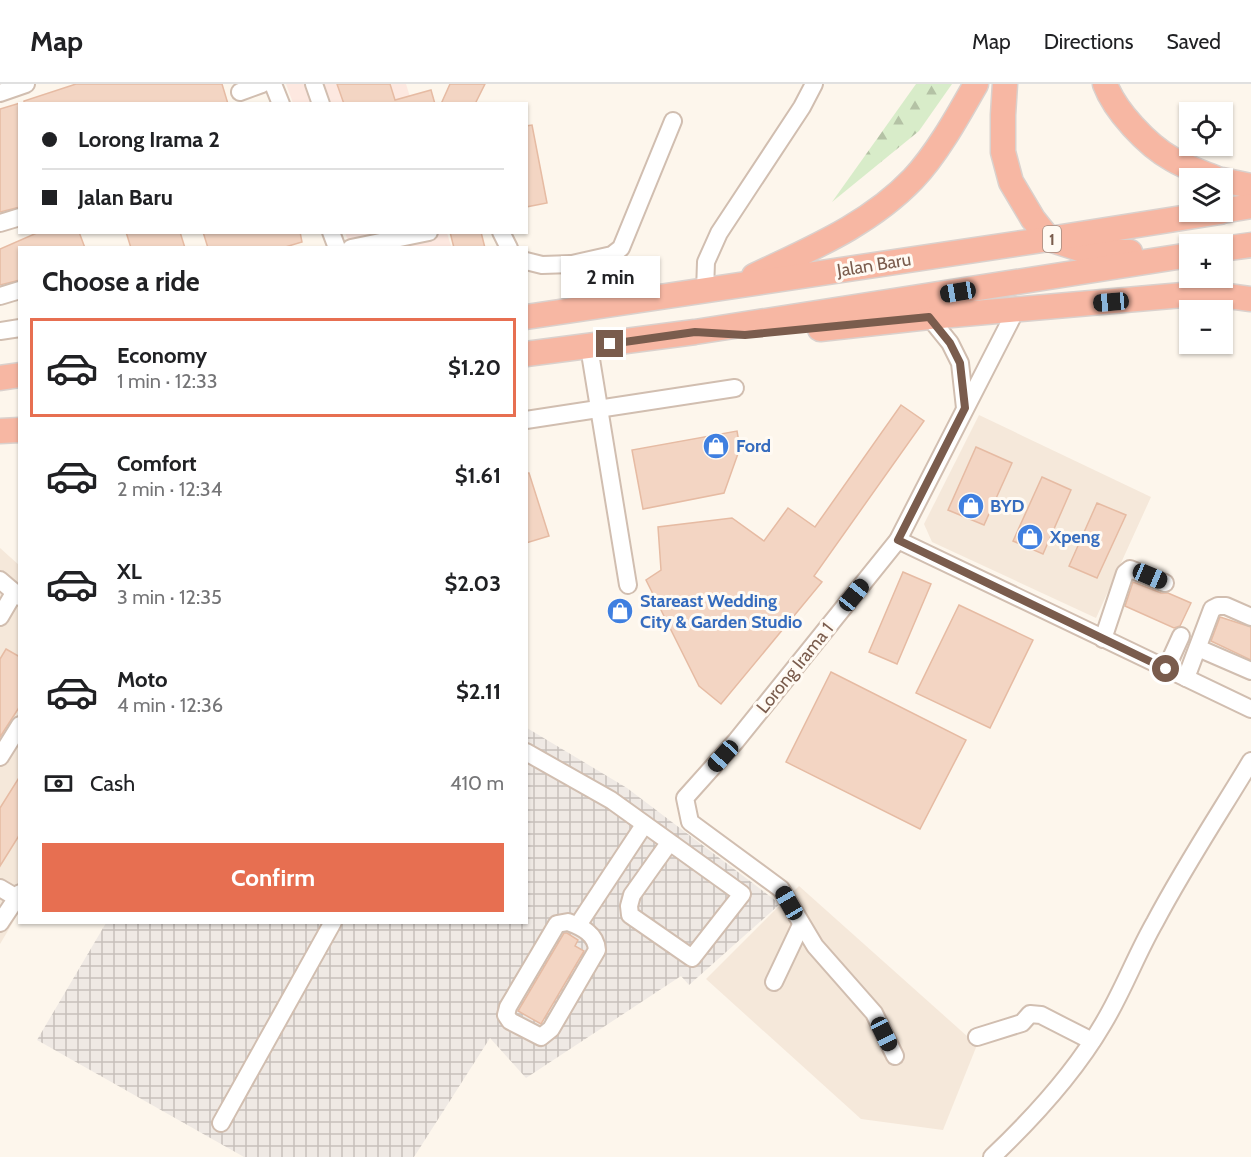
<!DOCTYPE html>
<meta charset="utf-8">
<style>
body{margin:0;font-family:Cabin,sans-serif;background:#f6f6f6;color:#202124;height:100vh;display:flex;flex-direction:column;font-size:22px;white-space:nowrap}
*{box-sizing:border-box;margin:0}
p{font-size:20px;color:#757577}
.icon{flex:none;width:33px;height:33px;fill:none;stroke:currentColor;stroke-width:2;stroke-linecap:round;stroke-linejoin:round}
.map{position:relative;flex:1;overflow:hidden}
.details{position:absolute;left:18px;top:162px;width:510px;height:678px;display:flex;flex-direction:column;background:#fff;border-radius:0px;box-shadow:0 2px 4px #0004}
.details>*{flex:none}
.guide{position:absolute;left:18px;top:18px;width:510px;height:132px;border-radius:0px;box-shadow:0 2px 4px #0004;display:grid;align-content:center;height:132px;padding:0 24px;background:#fff}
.fabs{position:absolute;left:1179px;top:18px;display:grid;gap:12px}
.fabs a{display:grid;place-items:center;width:54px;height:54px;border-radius:0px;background:#fff;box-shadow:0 2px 4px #0004;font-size:30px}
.end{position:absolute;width:27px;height:27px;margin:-14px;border:8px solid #7a5c4d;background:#fff;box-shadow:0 0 0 3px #fff}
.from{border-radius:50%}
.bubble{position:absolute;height:42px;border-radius:0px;background:#fff;box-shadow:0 2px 4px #0004;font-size:20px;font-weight:700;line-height:42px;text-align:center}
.car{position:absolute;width:18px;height:36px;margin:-18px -9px;border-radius:8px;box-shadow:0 0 4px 2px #0007;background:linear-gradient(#222 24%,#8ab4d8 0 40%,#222 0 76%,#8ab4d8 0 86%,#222 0)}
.guide b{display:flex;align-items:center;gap:21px;height:57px;font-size:22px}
.guide b+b{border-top:2px solid #e0e0e0}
.guide i{width:15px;height:15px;background:#202124}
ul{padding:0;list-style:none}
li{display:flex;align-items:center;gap:18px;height:99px;margin:0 12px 9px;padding:0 12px;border:3px solid transparent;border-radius:0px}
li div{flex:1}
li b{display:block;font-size:22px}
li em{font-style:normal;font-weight:700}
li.active{border-color:#e76f51}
li>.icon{width:54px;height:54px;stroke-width:1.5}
h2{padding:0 24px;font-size:27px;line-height:72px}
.pay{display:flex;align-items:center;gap:15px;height:66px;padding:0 24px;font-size:22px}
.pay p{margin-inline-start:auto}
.primary-button{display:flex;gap:12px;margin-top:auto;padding:12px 24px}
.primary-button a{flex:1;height:69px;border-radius:0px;background:#e76f51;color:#fff;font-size:24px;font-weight:700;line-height:69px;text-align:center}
header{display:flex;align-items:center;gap:36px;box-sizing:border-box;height:84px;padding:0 30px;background:#fff;border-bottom:2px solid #e0e0e0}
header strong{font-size:28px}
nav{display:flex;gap:33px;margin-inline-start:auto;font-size:21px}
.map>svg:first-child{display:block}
.residential{fill:#f5e8da}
.commercial{fill:#fde8e0}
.industrial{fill:url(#industrial-grid)}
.forest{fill:url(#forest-firs)}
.building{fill:#f3d5c3;stroke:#e6bba3;stroke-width:1.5}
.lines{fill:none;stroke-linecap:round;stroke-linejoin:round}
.minor-casing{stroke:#d1beb0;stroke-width:20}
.highway-casing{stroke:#dad1cd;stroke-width:27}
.minor{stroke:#fff;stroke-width:16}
.highway{stroke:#f7b7a3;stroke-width:24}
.route{stroke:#7a5c4d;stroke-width:8}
.labels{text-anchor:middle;stroke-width:6;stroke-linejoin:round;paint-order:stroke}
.shield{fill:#fffaf3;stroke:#a28b7f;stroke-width:1.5}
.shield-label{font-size:16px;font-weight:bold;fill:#7a5c4d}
.street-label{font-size:18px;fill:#7a5c4d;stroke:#fffaf3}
.shop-label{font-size:18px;font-weight:bold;fill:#366cbe;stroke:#fffaf3;text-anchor:start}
</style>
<header>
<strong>Map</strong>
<nav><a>Map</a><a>Directions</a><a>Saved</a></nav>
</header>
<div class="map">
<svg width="1251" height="1073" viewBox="0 0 1251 1073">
<defs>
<pattern id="industrial-grid" width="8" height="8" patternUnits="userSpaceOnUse" patternTransform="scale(1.5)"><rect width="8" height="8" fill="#efe9e4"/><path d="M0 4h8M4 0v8" fill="none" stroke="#c7c0bb"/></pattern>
<pattern id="forest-firs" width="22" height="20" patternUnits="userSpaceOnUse" patternTransform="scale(1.5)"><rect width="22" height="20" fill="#d8ecc9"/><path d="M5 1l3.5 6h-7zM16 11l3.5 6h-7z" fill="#b4c2a5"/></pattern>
</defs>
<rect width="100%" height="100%" fill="#fdf6ec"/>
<!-- residential -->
<g class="residential">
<polygon points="979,331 1151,413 1096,534 932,458 924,440"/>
<polygon points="0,464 20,482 19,828 0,860"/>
<polygon points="799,802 977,961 943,1046 861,1035 706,895"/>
</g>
<!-- commercial -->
<g class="commercial">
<polygon points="286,0 406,0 412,19 293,19"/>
<polygon points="345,149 447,149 451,162 443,164 351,163"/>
</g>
<!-- industrial -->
<polygon class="industrial" points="527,644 627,704 780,820 689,901 681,892 526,994 490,954 414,1073 244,1073 37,956 106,839 526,838"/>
<!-- forest -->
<polygon class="forest" points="916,0 952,0 919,47 832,118"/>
<!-- building -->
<g class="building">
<polygon points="76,0 222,0 228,20 24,20 24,17"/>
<polygon points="337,0 390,0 395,16 431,6 435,20 344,20"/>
<polygon points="450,0 485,0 475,20 441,20"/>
<polygon points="20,19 20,123 0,128 0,25"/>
<polygon points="532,41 547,119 526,123 526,42"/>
<polygon points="39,148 79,148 85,164 20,164 20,196 0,201 0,165"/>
<polygon points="126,148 180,148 185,164 131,164"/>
<polygon points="203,148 300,148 302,158 282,164 208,164"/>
<polygon points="450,148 481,148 485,164 454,164"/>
<polygon points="901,321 924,337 814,492 822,498 721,620 699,602 646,496 661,486 658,443 732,434 764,457 788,424 815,443"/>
<polygon points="737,347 740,364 724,409 643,425 632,366"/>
<polygon points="976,363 1012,379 984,441 948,426"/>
<polygon points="526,389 529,389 549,452 526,459"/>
<polygon points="1042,393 1071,406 1043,470 1013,457"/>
<polygon points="1097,419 1126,431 1097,494 1069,482"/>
<polygon points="903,488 931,500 897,580 869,568"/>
<polygon points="1133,498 1161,509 1168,509 1191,519 1180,542 1174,544 1125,522"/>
<polygon points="959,521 1033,556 990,644 916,609"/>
<polygon points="1220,533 1251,543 1251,576 1211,557"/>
<polygon points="6,565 20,573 20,622 0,653 0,575"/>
<polygon points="831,588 966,656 920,745 786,678"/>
<polygon points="20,692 20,750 0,782 0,724"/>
<polygon points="564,849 567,849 578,856 575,862 584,867 541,940 518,927"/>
</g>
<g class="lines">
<defs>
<g id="minor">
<polyline points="273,0 281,20"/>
<polyline points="314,0 321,20"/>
<polyline points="240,8 262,0"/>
<polyline points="0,9 26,0"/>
<polyline points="0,139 20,133"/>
<polyline points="331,148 337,164"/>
<polyline points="501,148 509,164"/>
<polyline points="351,164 429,148"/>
<polyline points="526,177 542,181 572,180 599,223"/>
<polyline points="572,180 612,171 621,164 673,37"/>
<polyline points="705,207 706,178 719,149 802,23 814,0"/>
<polyline points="0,212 20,206"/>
<polyline points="929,233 950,259 960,279 965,324"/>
<polyline points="0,247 20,244"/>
<polyline points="589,263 628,501"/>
<polyline points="526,336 735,304"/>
<polyline points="898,456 1251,625"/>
<polyline points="0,496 20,513"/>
<polyline points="0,533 14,509"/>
<polyline points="1103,555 1125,489 1130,485 1165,499"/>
<polyline points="1198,564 1251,587"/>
<polyline points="1166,585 1181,552"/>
<polyline points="1186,594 1212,525 1218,522 1226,522 1251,533"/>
<polyline points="526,668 611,716 742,810 692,874 630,831 629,822 632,811 669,759"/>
<polyline points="0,673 20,641"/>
<polyline points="0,804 17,814"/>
<path d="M568 838C582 843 596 850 597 866L551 945 541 953 510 937 506 931 508 923 557 840Z"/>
<polyline points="0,839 20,809"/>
<polyline points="578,841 644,741"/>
<polyline points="774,898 801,841"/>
<polyline points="977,953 1022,939 1030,930 1041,931 1092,957"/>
<polyline points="895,972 874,929 815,862 781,805 690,738 685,714 736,657 898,456 1016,226"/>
<polyline points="221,1039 333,838"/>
<path d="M992 1073C1032 1035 1075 988 1103 940 1123 907 1136 871 1155 838 1184 783 1219 730 1251 677"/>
</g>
<g id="highway">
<polyline points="1005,0 1003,31 1003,68 1011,98 1033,135 1049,155 1089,168 1130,168"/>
<path d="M1105 0C1115 27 1147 61 1172 75 1185 83 1201 88 1215 94"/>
<polyline points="1222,96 1251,102"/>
<polyline points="1222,127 1251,122"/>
<polyline points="1222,165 1251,161"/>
<path d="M754 192C810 165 869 141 913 95 937 70 959 30 976 0"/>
<polyline points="526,233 1049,155 1220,128"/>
<polyline points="820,245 929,233 1206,209 1251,215"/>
<polyline points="526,270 695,248 1190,171"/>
<polyline points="0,294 20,291"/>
<polyline points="0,347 20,346"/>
</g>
</defs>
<!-- minor casing -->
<use href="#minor" class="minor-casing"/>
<!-- highway casing -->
<use href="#highway" class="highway-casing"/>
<!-- minor -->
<use href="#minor" class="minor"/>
<!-- highway -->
<use href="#highway" class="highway"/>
</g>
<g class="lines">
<!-- route -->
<polyline class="route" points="610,260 695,248 745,251 929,233 950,259 960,279 965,324 898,456 1166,585"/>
</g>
<!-- icons -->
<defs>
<symbol id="shop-disc" viewBox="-11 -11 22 22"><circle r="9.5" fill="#3f7fe0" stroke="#fffaf3"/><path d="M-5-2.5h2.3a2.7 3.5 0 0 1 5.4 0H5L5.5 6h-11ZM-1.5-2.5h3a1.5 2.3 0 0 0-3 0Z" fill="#fff"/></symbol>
</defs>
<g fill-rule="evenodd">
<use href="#shop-disc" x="701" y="347" width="30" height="30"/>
<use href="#shop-disc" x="956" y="407" width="30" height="30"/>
<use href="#shop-disc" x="1015" y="438" width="30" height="30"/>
<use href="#shop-disc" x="605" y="512" width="30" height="30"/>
</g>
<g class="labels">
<!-- shield labels -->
<rect class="shield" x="1043" y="142" width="18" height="26" rx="4.5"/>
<g class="shield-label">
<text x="1052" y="161">1</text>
</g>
<!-- street labels -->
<g class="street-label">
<text transform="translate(874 181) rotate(-9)" y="6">Jalan Baru</text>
<text transform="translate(795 584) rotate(-51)" y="6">Lorong Irama 1</text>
</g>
<!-- shop labels -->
<g class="shop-label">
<text x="736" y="368">Ford</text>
<text x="990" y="428">BYD</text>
<text x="1050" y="459">Xpeng</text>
<text x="640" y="523">Stareast Wedding<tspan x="640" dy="21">City &amp; Garden Studio</tspan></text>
</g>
</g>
</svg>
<div class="fabs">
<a><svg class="icon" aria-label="locate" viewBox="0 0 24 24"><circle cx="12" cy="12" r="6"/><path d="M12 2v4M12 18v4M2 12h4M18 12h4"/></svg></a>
<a><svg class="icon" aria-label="layers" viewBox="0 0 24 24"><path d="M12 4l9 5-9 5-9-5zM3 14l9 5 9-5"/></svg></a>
<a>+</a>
<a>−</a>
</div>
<i class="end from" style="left:1166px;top:585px"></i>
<i class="end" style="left:610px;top:260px"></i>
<div class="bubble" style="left:561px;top:172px;width:99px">2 min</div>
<i class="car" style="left:958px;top:208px;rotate:261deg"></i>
<i class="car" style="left:1111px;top:218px;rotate:265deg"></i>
<i class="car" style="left:1150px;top:492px;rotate:113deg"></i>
<i class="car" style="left:854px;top:511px;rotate:39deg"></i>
<i class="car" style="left:723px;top:672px;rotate:222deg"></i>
<i class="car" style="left:789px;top:819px;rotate:330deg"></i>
<i class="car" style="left:884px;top:950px;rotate:154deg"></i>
<div class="guide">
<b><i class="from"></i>Lorong Irama 2</b>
<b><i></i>Jalan Baru</b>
</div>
<section class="details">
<h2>Choose a ride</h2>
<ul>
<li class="active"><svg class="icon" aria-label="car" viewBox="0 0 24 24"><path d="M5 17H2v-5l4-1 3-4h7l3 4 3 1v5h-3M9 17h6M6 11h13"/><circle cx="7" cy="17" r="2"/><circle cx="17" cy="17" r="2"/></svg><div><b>Economy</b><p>1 min · 12:33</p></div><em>$1.20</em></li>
<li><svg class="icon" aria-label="car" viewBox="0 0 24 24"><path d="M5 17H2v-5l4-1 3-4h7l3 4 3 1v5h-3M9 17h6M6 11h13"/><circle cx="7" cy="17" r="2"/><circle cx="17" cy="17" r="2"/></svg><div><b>Comfort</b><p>2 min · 12:34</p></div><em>$1.61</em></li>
<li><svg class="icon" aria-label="car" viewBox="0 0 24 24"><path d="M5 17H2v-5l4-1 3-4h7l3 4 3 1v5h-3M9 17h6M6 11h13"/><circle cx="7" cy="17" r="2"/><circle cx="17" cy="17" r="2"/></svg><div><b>XL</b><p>3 min · 12:35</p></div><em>$2.03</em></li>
<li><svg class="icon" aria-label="car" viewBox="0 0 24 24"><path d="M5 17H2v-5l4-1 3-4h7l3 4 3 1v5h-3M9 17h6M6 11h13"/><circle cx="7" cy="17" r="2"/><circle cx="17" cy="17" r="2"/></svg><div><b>Moto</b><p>4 min · 12:36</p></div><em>$2.11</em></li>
</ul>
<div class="pay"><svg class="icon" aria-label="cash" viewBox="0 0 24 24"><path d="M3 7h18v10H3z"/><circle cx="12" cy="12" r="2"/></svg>Cash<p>410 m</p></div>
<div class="primary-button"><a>Confirm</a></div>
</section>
</div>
